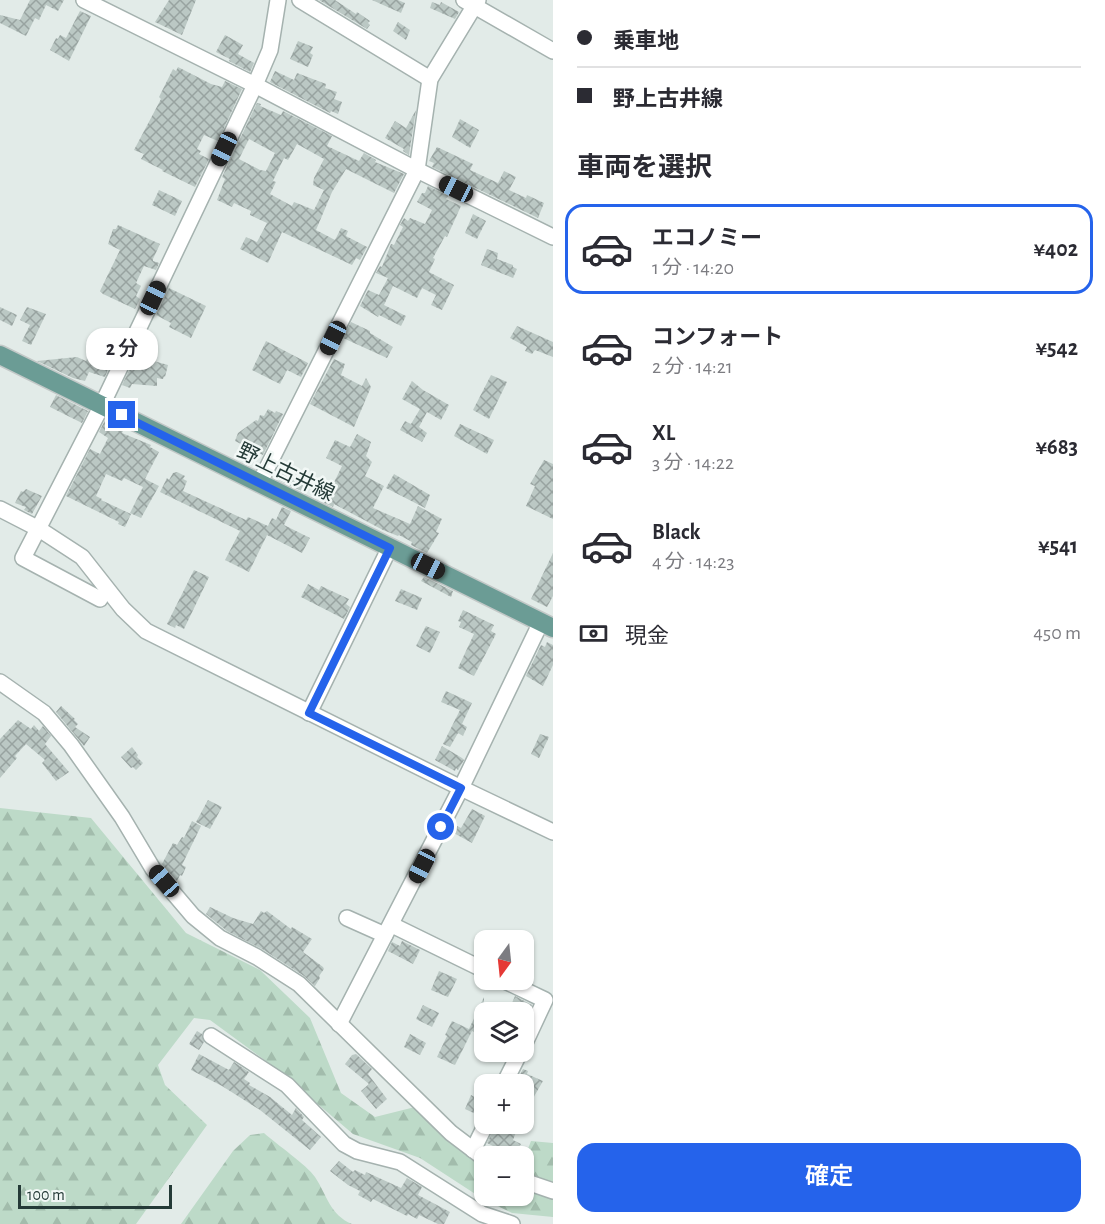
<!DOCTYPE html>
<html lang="ja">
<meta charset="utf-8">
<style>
body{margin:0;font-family:"Alegreya Sans","Noto Sans JP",sans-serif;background:#f2f2f3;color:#2b2b33;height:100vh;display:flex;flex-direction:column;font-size:22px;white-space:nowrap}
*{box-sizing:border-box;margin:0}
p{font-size:20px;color:#7c7c81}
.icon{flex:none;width:33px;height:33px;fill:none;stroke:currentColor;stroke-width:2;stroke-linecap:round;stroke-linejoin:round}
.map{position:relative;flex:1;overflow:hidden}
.sheet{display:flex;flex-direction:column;background:#fff;width:552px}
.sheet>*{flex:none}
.top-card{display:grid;align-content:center;height:132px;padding:0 24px;background:#fff}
.needle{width:39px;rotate:195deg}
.fabs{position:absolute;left:474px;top:930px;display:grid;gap:12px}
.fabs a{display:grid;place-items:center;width:60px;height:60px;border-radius:12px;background:#fff;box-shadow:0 2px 4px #0004;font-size:30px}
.scale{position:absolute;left:18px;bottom:15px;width:154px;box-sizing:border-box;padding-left:6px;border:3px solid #243a37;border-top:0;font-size:16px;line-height:21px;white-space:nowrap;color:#243a37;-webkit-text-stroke:4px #f2f8f6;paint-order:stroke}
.end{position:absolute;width:27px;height:27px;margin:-14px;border:8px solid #2563eb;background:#fff;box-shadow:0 0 0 3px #fff}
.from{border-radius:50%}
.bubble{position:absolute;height:42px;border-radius:18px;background:#fff;box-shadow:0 2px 4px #0004;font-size:20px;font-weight:600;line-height:42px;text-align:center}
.car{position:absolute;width:18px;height:36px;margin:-18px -9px;border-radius:8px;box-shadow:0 0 4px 2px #0007;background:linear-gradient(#222 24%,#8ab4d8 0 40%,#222 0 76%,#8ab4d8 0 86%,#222 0)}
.top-card b{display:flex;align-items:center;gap:21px;height:57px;font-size:22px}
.top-card b+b{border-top:2px solid #e1e1e2}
.top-card i{width:15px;height:15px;background:#2b2b33}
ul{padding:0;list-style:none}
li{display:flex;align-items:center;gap:18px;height:90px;margin:0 12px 9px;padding:0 12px;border:3px solid transparent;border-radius:18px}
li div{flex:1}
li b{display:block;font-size:22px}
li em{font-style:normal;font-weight:600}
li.selected{border-color:#2563eb}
li>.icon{width:54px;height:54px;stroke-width:1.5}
h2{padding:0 24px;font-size:27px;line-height:72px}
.pay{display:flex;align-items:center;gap:15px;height:66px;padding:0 24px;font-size:22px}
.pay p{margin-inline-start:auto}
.primary-button{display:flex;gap:12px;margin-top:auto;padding:12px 24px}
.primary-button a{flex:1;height:69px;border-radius:18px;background:#2563eb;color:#fff;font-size:24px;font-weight:600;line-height:69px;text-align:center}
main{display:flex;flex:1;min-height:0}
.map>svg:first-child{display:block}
.forest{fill:url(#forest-firs)}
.building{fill:url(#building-cross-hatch);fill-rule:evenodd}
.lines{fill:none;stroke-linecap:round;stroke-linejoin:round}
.minor-casing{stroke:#a5b2af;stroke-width:18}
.major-casing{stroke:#c2c8c7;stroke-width:21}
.minor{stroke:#fff;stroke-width:15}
.major{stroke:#6b9c95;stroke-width:18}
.route{stroke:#2563eb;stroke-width:8}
.labels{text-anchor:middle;stroke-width:5;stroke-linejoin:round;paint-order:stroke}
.street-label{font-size:21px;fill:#243a37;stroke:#f2f8f6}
</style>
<main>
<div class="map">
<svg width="553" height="1224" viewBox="0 0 553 1224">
<defs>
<pattern id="forest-firs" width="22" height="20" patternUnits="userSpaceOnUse" patternTransform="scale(1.5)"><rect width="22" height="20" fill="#bddac8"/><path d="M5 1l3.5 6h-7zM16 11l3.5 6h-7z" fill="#a2bcac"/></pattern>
<pattern id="building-cross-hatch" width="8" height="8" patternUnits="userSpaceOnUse" patternTransform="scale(1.5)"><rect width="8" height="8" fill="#bbc8c4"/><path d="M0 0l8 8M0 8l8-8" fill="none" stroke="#98a3a0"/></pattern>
</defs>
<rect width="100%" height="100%" fill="#e2ebe8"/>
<!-- forest -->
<g class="forest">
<polygon points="0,808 91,818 186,933 260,970 310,1018 341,1093 375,1117 415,1107 484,1168 484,1196 524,1196 524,1159 531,1141 553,1143 553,1217 512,1213 483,1199 420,1158 353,1134 274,1067 210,1020 194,1018 158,1065 165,1085 207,1125 136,1224 0,1224"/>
<path d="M264 1133C276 1144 307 1165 315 1177 327 1195 330 1215 352 1224H181L233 1151 250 1135Z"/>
</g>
<!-- building -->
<g class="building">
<polygon points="30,0 64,0 58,11 46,5 39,20 35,18 26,36 0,23 0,15 20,20"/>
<polygon points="169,0 196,0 182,35 155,22"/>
<polygon points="319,0 335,0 356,14 357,12 370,21 368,23 370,25 367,29"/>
<polygon points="372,0 398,0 405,3 401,13"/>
<polygon points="432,2 440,5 441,2 459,12 455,19 430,8"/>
<polygon points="80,11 91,16 69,61 50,50 56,38 58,39 60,35 66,38"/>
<polygon points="398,22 410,30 406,40 393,31"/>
<polygon points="225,35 243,45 238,54 254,63 250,72 229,61 230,59 216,52"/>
<polygon points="298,41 313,47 310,53 313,55 308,67 290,59"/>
<polygon points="178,67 211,84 222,87 225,81 242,89 218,141 204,135 197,149 201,151 199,154 209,159 195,187 162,171 163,170 141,159 144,154 134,150 161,99 159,97 173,69 176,71"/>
<polygon points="275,71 294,80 297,73 326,84 325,88 337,92 334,99 342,102 338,114 331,111 330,113 270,82"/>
<path d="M257 103 261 104 260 106 281 115 283 111 332 136 327 146 359 161 364 153 376 160 375 162 404 174 394 193 346 169 332 192 316 230 335 240 341 228 348 231 346 236 367 247 360 260 356 258 352 265 282 232 268 263 240 249 246 237 257 242 267 223 250 215 251 211 234 203 232 207 217 200 225 179 222 177ZM249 139 275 153 266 171 260 170 239 159ZM297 144 324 159 314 178 313 185 324 190 314 210 294 202 292 206 270 194 276 182 273 181 284 158 288 160Z"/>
<polygon points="416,110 409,155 403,151 404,149 385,138 395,121 406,128"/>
<polygon points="460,119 479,130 470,148 452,137"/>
<polygon points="437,147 473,164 470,170 498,183 504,171 516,177 509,190 526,198 527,195 544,203 538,218 432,167 434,163 429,161"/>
<polygon points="428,186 448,196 446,199 461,206 447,237 445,236 433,258 435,259 429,272 454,285 442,310 431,305 436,295 422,288 417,298 393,286 384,305 406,316 401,326 379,315 378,317 360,306 368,290 379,295 388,278 376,273 380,266 382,267 391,244 394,245 403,227 400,225 404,218 408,221 410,218 425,224 432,210 417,202 422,193 425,193"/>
<polygon points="159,190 182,201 175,216 152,205"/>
<polygon points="473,214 486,221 477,239 465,233"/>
<polygon points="118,225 160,244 153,259 153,261 159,263 156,270 144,266 136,283 141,286 136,296 140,299 135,309 103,294 100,291 120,250 108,244 113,229 116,229"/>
<polygon points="487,249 498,253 497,259 513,265 513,267 517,269 513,278 481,265"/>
<polygon points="169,288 206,306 191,338 169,327 171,323 156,315"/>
<polygon points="0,307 17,315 12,326 0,320"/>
<polygon points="27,307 46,314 31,345 22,341 30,325 20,320"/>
<polygon points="351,322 370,331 370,333 393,347 387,358 343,338"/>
<polygon points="517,326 553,342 553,357 535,350 532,354 525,351 527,347 510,338"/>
<polygon points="266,341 308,363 301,377 287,370 280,384 252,370"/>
<polygon points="136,356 168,365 165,377 164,376 163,379 157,378 157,386 132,384 130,388 122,385"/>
<polygon points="77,357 86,361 88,357 109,367 105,377 89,372 85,381 73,378 37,361"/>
<polygon points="334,359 345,364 341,375 362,386 366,378 371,387 354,427 310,404"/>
<polygon points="491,375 507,382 489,419 473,410"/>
<polygon points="412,381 423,390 449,405 441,420 427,412 419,427 427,433 422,442 400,430 405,421 411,424 420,409 402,399"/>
<polygon points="56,395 88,411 82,423 50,407"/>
<polygon points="268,409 275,413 276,411 283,414 263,455 235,441 238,433 256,420 258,421 260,415 264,416"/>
<polygon points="105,420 124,429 122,433 151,445 150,447 159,452 145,479 159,486 141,518 130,513 143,487 124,478 122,481 106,474 96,496 102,499 101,500 131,514 125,527 118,524 119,522 66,496 90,449 100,454 108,438 99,432"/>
<polygon points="460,424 494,440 487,454 454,436"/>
<polygon points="357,434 371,442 366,456 372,462 365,476 384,486 373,508 410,524 418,506 442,519 436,532 439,533 427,553 411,545 412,542 399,535 398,536 383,530 334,504 333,507 324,503 342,466 326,458 335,440 350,447"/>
<polygon points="544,460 553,464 553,519 526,506 535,486 530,484"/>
<polygon points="280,470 308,483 304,492 276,479"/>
<polygon points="177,472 185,476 183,479 187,481 183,491 246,520 248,517 268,526 272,518 276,520 282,507 291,511 284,525 310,538 302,553 267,535 249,572 225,560 240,531 160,492 167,478 169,480 173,473"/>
<polygon points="394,474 430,495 425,508 386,488"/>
<polygon points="26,489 42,496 32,514 24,510 26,507 15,503 21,491 23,492"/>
<polygon points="553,553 553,596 547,607 531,599"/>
<polygon points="194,570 209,577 184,629 176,625 175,628 167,624"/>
<polygon points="424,577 453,591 451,597 421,581"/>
<polygon points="308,584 319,590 321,586 349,599 346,604 350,607 344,619 301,597"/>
<polygon points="401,589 422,598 417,610 395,601"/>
<polygon points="463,610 494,625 491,631 496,634 474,676 458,668 474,634 459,627 461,622 458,621"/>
<polygon points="426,626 440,632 430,653 416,646"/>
<polygon points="547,642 553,645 553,665 543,686 526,676 541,645 545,647"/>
<polygon points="446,691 472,703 462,724 467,727 463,736 458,733 450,747 443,744 460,710 441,702"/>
<polygon points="61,706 75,719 74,720 78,724 75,727 90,737 84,746 56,712"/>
<polygon points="18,720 31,729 34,725 39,731 43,726 51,736 45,744 69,772 56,781 42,763 45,760 26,744 15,756 17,758 0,778 0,739"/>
<polygon points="540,734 549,737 539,758 531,754"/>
<polygon points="442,746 462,758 464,760 458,770 456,768 455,771 435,760"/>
<polygon points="132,747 138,755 137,757 143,763 136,770 133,767 131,768 121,757"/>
<polygon points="208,800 222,807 210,829 196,822"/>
<polygon points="472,809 485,816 472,843 450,831 453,824 461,828"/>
<polygon points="192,821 201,826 182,865 186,867 182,876 180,875 177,881 162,864 173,843 177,845 182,837 184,838"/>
<polygon points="210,907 233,918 253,924 261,911 264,913 267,911 291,929 292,927 312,939 303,952 323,967 324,969 319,976 320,978 315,986 304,976 262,949 227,931 206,914"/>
<polygon points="402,941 420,950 413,964 388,951 392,942 400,946"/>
<polygon points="439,971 457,979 448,997 431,990"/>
<polygon points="515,996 532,1005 524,1022 524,1012 508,1012"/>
<polygon points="484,997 484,1037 472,1031 455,1065 437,1057 447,1036 445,1035 452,1021 469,1029"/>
<polygon points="423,1005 439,1013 432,1027 416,1019"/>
<polygon points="197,1031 202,1034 204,1042 199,1050 189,1044"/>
<polygon points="410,1034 426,1043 420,1055 404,1047"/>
<polygon points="199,1054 229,1070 234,1062 249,1072 244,1079 250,1083 249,1085 270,1097 292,1115 296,1108 304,1117 302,1120 321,1137 310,1150 260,1110 222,1086 191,1070"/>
<polygon points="356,1054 372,1069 368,1074 387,1099 376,1109 361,1091 369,1084 345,1064 352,1055"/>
<polygon points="523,1069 528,1071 527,1074 543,1081 532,1100 524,1120 524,1084 515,1084"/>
<polygon points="471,1095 484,1102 484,1114 480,1116 465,1109"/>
<polygon points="496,1124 502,1127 503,1124 519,1124 513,1140 521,1144 519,1147 521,1148 516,1156 493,1156 497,1148 487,1143"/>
<polygon points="339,1161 353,1172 355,1170 365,1175 366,1172 401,1188 407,1178 422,1187 418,1195 450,1212 444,1224 438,1224 419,1215 417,1219 408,1214 407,1216 373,1199 371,1202 358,1195 360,1191 348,1185 330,1171"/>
</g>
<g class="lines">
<defs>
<g id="minor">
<polyline points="84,0 255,85 417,170 553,237"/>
<polyline points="300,0 430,79"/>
<polyline points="464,0 553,51"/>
<polyline points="259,484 417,170 430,79 478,0"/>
<polyline points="0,509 39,529 82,557 123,609 146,631 461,788 553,832"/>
<polyline points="100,599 23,558 102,405 255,85 270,50 278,0"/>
<polyline points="0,682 44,713 71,745 122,817 153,869 193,916 220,938 257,957 299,984 451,1133 484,1158"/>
<polyline points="309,713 390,547"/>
<polyline points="347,918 385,935"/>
<polyline points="392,925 484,970"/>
<polyline points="503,980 545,1000 524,1045"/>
<polyline points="339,1024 461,788 541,622"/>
<polyline points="211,1036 287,1085 344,1144 357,1151 400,1162 482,1214 512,1224"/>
<polyline points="504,1084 520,1052"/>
<polyline points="473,1150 486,1124"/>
<polyline points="524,1181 553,1191"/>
</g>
<polyline id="major" points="0,355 553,628"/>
</defs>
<!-- minor casing -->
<use href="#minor" class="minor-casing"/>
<!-- major casing -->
<use href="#major" class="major-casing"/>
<!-- minor -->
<use href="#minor" class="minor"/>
<!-- major -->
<use href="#major" class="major"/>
</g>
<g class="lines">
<!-- route -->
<polyline class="route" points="122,415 390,548 309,713 461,788 441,827"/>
</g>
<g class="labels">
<!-- street labels -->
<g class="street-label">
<text transform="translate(286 472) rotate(26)" y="7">野上古井線</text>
</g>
</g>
</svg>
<div class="fabs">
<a><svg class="needle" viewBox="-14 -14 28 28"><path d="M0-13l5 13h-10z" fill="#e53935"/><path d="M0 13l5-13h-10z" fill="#7c7c81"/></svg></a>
<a><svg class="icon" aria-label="layers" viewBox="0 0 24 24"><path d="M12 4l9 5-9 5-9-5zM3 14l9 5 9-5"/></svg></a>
<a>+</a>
<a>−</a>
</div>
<div class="scale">100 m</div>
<i class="end from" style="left:441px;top:827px"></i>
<i class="end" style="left:122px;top:415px"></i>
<div class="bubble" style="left:86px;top:328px;width:72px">2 分</div>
<i class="car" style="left:224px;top:149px;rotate:205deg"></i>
<i class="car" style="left:456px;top:189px;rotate:296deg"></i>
<i class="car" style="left:153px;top:298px;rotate:25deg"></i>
<i class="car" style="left:333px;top:338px;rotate:206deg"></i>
<i class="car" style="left:428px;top:566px;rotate:116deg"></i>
<i class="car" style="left:422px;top:866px;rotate:207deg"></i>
<i class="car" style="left:164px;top:881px;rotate:319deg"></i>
</div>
<section class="sheet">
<div class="top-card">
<b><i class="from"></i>乗車地</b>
<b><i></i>野上古井線</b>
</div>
<h2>車両を選択</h2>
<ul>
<li class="selected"><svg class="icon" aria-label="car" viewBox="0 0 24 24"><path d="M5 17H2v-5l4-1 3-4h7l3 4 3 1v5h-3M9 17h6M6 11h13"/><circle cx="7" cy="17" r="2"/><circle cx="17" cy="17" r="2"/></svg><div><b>エコノミー</b><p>1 分 · 14:20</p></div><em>¥402</em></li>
<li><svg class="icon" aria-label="car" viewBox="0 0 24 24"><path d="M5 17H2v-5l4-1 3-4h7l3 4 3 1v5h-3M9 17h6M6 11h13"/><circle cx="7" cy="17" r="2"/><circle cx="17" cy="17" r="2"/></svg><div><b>コンフォート</b><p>2 分 · 14:21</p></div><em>¥542</em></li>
<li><svg class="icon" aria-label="car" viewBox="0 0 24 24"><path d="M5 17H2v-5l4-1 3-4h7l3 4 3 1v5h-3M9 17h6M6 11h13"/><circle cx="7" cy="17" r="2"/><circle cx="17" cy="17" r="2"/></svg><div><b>XL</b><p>3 分 · 14:22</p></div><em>¥683</em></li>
<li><svg class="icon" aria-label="car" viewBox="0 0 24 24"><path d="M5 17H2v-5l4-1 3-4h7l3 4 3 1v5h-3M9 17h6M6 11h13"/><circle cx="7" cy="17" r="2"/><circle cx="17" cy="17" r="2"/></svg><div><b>Black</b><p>4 分 · 14:23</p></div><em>¥541</em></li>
</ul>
<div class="pay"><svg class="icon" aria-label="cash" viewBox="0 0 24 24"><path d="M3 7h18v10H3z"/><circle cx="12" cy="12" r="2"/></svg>現金<p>450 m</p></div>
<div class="primary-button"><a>確定</a></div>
</section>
</main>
